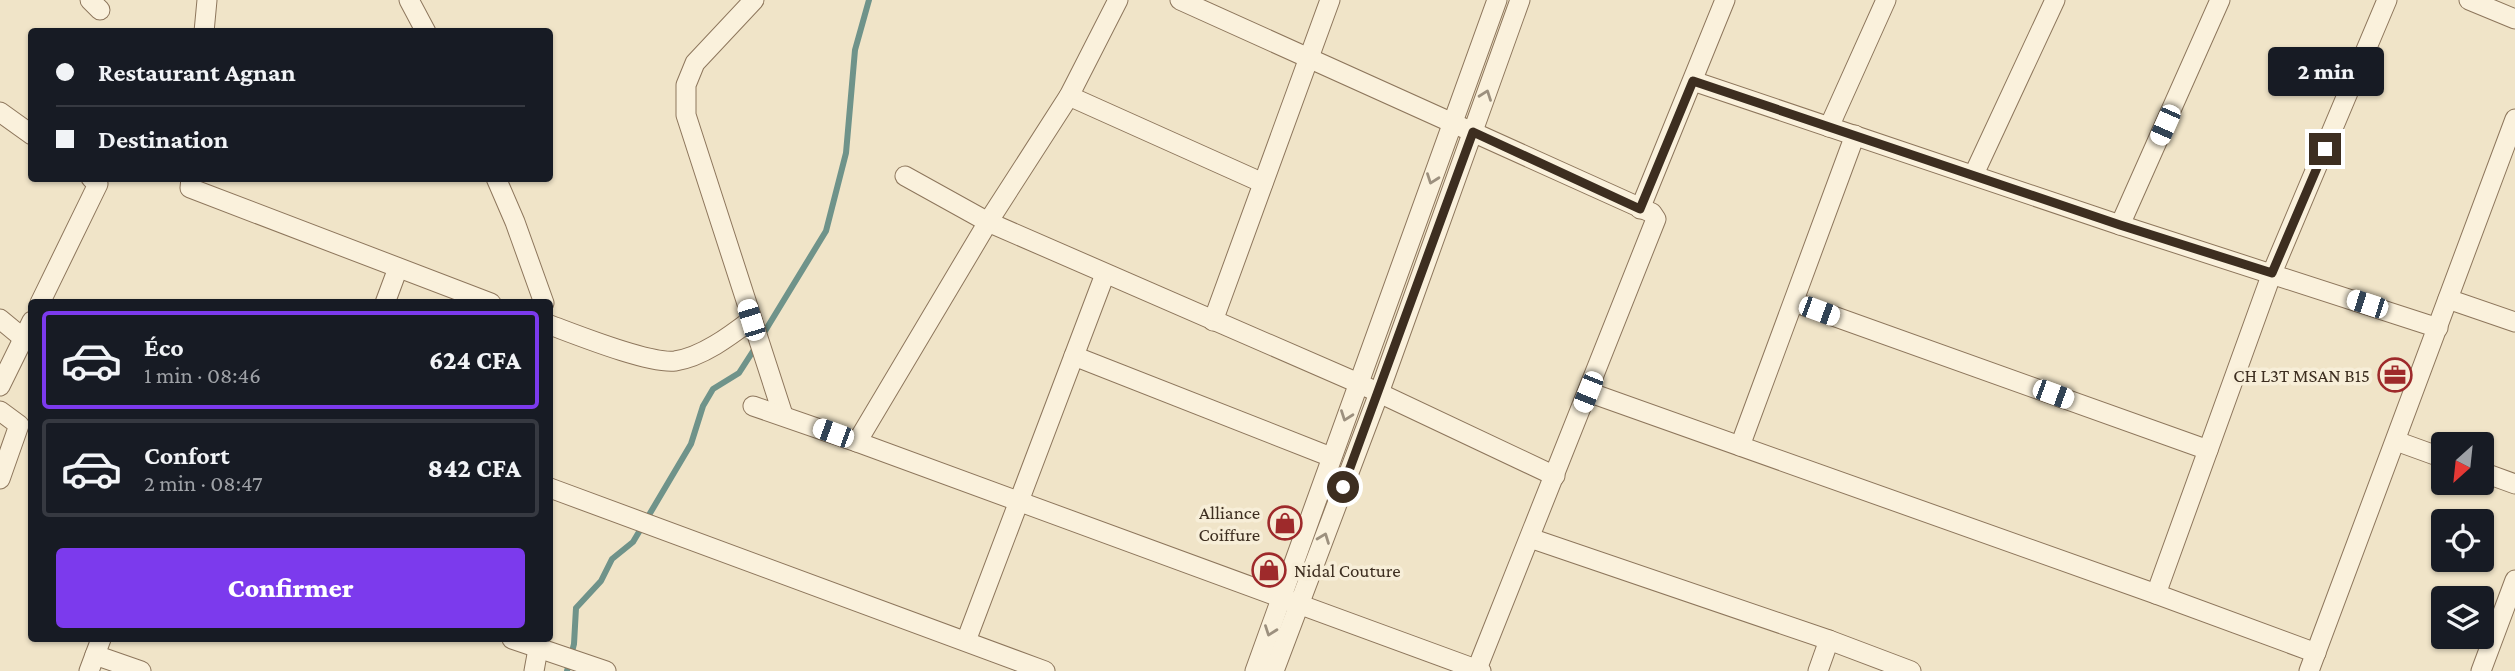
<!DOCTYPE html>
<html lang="fr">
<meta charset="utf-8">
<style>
body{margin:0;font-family:"Crimson Pro",serif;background:#20242c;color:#f1f3f6;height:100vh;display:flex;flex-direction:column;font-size:26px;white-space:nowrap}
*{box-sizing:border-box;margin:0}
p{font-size:23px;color:#9ea1a6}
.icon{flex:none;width:38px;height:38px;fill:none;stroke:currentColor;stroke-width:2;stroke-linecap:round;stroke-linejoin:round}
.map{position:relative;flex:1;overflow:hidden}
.drawer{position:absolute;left:28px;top:299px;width:525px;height:343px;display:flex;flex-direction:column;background:#171b24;border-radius:7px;box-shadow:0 2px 5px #0004}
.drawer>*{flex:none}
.top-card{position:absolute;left:28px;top:28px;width:525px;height:154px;border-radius:7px;box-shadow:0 2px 5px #0004;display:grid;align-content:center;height:154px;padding:0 28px;background:#171b24}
.needle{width:46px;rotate:207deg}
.buttons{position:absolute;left:2431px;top:432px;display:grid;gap:14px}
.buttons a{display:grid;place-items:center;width:63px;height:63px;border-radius:7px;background:#171b24;box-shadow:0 2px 5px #0004;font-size:35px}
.end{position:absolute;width:32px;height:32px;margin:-16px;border:9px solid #3d2e20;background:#fff;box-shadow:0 0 0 4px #fff}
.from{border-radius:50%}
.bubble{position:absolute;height:49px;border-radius:7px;background:#171b24;box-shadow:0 2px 5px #0004;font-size:23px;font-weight:800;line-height:49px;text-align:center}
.car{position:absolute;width:21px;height:42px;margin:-21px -10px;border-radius:9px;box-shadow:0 0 5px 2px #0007;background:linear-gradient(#fff 24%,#345 0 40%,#fff 0 76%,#345 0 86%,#fff 0)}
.top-card b{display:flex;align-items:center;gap:24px;height:66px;font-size:26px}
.top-card b+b{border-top:2px solid #363941}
.top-card i{width:18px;height:18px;background:#f1f3f6}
ul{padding:12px 0 0;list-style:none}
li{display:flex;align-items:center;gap:21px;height:98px;margin:0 14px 10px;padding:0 14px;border:4px solid #363941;border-radius:7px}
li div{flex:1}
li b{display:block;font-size:26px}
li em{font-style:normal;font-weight:800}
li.active{border-color:#7c3aed}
li>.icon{width:63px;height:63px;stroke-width:1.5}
.action{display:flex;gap:14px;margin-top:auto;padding:14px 28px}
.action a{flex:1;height:80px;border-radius:7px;background:#7c3aed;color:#fff;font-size:28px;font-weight:800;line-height:80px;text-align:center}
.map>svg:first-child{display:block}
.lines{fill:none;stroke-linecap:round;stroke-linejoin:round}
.stream{stroke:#6f938a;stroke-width:6}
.minor-casing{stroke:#8d765c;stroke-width:21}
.minor{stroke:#faf1dc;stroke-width:19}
.oneway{stroke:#9c907e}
.route{stroke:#3d2e20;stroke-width:9}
.labels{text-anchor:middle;stroke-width:7;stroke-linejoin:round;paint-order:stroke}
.poi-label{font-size:19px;fill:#3d2e20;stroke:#f7eed8;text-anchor:end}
</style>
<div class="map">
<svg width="2515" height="671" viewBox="0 0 2515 671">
<rect width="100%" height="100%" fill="#f0e4c8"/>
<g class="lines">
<!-- stream -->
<g class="stream">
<polyline points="762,336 826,231 846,153 855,50 869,0"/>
<polyline points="567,671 574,644 576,608 601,581 612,559 633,542 691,444 703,406 713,389 739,373 757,345"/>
</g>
<defs>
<g id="minor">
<polyline points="90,0 100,10"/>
<polyline points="409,0 426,32"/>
<polyline points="754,0 695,63 686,85 686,115 783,415"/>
<polyline points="1180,0 1652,213 1656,219 1477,669"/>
<polyline points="2469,0 2515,19"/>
<polyline points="204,32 207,0"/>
<polyline points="1693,81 2120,225 2438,328"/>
<polyline points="1069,96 1263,183"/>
<polyline points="0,112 32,135"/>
<polyline points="1829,127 1886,0"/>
<polyline points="1974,174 2055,0"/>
<polyline points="905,176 988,222 1358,383 1555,476"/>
<polyline points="191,178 190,188 491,303"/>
<polyline points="496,178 515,222 544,303"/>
<polyline points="1640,209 1725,0"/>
<polyline points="2120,225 2220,0"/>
<polyline points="2448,299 2515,322"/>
<polyline points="1794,302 2208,450"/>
<polyline points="40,303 98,184 91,178"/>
<polyline points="385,303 398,268"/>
<polyline points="0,319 23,338"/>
<polyline points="1213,321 1330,0"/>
<path d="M550 325C577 335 649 364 675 361 702 357 730 336 751 320"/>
<polyline points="1074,356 1331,457"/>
<polyline points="0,386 32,321"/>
<polyline points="1588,392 2156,594 2316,653"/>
<polyline points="753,406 857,442 1481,671"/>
<polyline points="0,411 19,425 0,479"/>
<polyline points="2396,441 2443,458"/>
<polyline points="857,442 988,222 1069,96 1118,0"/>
<polyline points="1740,446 1855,135"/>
<polyline points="2482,472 2515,484"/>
<polyline points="550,488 1045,671"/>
<polyline points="1530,538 1829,640 1911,671"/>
<polyline points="2156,594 2272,273 2387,0"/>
<polyline points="512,639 606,671"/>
<polyline points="966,641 1105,274"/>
<polyline points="95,655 141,671"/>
<polyline points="89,671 101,639"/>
<polyline points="534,671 538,649"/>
<polyline points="1255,671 1497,0"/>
<polyline points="1274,671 1379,393 1520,0"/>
<polyline points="1818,671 1829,640"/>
<polyline points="2309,671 2515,119"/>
<polyline points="2481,671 2515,580"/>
</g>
</defs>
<!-- minor casing -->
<use href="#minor" class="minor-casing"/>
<!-- minor -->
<use href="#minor" class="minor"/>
</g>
<!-- one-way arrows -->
<defs><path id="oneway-chevron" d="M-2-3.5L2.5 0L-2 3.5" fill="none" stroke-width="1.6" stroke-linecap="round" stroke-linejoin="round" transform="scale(1.75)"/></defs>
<g class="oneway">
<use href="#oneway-chevron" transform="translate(1486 95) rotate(-70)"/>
<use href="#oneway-chevron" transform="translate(1432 179) rotate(110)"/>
<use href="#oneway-chevron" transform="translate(1346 416) rotate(110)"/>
<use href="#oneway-chevron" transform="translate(1324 538) rotate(-69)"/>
<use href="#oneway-chevron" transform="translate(1270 631) rotate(110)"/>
</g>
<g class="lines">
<!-- route -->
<polyline class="route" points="1343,487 1473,132 1640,209 1693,81 2120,225 2272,273 2325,149"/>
</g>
<!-- icons -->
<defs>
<symbol id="office-ring" viewBox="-11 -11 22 22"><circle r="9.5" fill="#f7eed8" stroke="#9e2a2b" stroke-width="1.5"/><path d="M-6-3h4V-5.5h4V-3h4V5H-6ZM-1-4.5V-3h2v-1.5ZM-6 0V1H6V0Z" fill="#9e2a2b"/></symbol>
<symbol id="shop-ring" viewBox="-11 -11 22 22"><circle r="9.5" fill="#f7eed8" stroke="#9e2a2b" stroke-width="1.5"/><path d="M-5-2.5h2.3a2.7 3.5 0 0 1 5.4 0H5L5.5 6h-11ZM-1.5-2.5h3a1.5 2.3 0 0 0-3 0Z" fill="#9e2a2b"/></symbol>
</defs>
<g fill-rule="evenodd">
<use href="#office-ring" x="2376" y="356" width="38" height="38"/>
<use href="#shop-ring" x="1266" y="504" width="38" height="38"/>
<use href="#shop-ring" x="1250" y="551" width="38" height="38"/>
</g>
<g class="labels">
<!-- poi labels -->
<g class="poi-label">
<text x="2370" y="382">CH L3T MSAN B15</text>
<text x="1260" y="519">Alliance<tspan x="1260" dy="22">Coiffure</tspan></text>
<text x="1294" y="577" text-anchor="start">Nidal Couture</text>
</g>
</g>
</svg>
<div class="buttons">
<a><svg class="needle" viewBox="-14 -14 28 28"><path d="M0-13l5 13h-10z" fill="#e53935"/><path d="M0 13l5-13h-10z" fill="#9ea1a6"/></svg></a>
<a><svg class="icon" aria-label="locate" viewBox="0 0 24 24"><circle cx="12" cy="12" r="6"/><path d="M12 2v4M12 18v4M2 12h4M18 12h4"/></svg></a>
<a><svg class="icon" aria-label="layers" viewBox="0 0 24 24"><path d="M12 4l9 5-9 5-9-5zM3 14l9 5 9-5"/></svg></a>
</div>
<i class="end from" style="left:1343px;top:487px"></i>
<i class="end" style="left:2325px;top:149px"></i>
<div class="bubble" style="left:2268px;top:47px;width:116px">2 min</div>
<i class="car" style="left:2165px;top:125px;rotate:204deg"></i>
<i class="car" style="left:2367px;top:304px;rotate:288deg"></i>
<i class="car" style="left:1819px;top:311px;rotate:110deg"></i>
<i class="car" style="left:751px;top:320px;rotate:343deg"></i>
<i class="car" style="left:1588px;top:392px;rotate:202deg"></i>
<i class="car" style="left:2053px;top:394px;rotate:110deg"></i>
<i class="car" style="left:833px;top:433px;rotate:290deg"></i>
<div class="top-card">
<b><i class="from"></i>Restaurant Agnan</b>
<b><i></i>Destination</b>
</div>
<section class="drawer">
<ul>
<li class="active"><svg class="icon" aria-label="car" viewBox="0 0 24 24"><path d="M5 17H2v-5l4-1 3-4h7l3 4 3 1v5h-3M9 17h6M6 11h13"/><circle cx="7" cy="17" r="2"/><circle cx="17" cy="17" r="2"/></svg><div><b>Éco</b><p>1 min · 08:46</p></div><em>624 CFA</em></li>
<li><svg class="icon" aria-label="car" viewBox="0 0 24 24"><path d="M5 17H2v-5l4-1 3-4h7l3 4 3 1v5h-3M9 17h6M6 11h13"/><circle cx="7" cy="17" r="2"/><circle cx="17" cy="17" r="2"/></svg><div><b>Confort</b><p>2 min · 08:47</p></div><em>842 CFA</em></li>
</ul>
<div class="action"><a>Confirmer</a></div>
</section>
</div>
